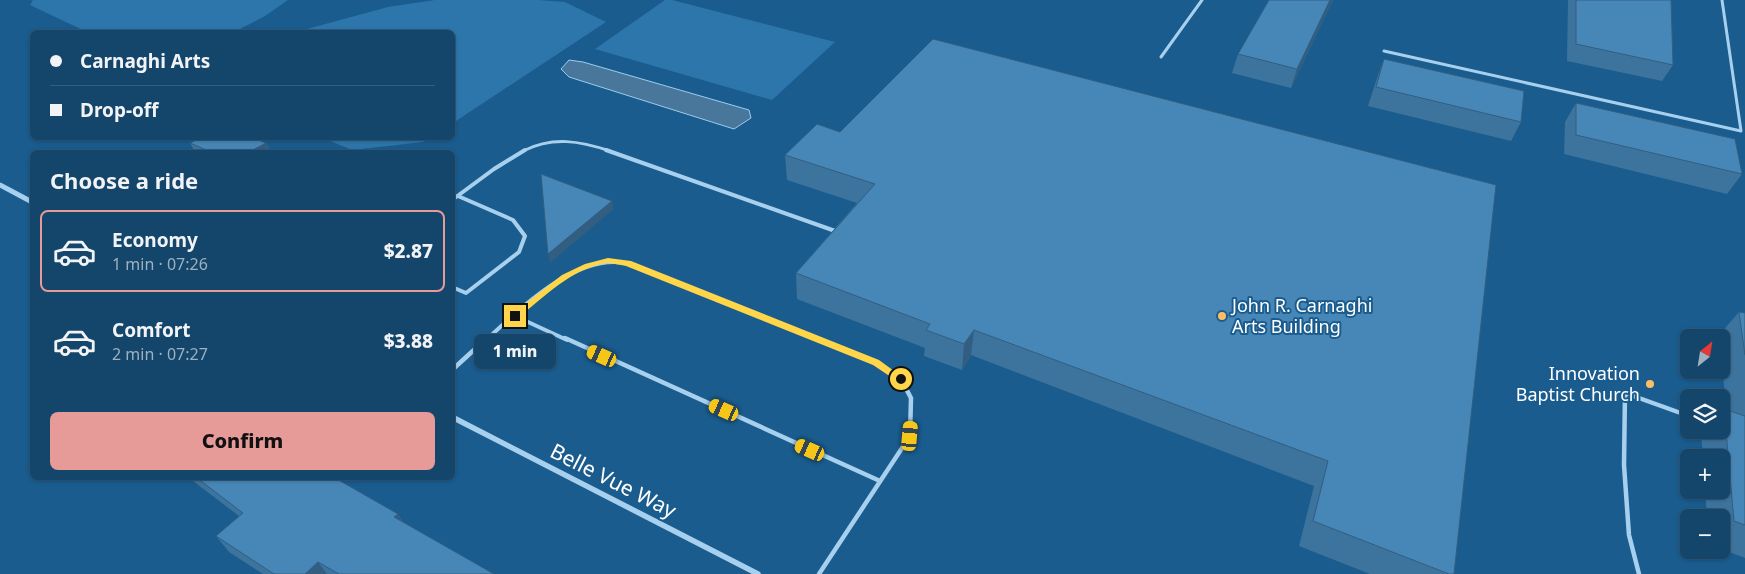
<!DOCTYPE html>
<meta charset="utf-8">
<style>
body{margin:0;font-family:"Noto Sans",sans-serif;background:#214f72;color:#f1f3f6;height:100vh;display:flex;flex-direction:column;font-size:19px;white-space:nowrap}
*{box-sizing:border-box;margin:0}
p{font-size:16px;color:#9db1c1}
.icon{flex:none;width:28px;height:28px;fill:none;stroke:currentColor;stroke-width:2;stroke-linecap:round;stroke-linejoin:round}
.map{position:relative;flex:1;overflow:hidden}
.details{position:absolute;left:30px;top:150px;width:425px;height:330px;display:flex;flex-direction:column;background:#14456a;border-radius:8px;box-shadow:0 1px 4px #0004,0 0 0 1px #335d7e}
.details>*{flex:none}
.guide{position:absolute;left:30px;top:30px;width:425px;height:110px;border-radius:8px;box-shadow:0 1px 4px #0004,0 0 0 1px #335d7e;display:grid;align-content:center;height:110px;padding:0 20px;background:#14456a}
.needle{width:32px;rotate:30deg}
.fabs{position:absolute;left:1680px;top:329px;display:grid;gap:10px}
.fabs a{display:grid;place-items:center;width:50px;height:50px;border-radius:8px;background:#14456a;box-shadow:0 1px 4px #0004,0 0 0 1px #335d7e;font-size:25px}
.end{position:absolute;width:22px;height:22px;margin:-11px;border:6px solid #ffd54a;background:#111;box-shadow:0 0 0 2px #111}
.from{border-radius:50%}
.bubble{position:absolute;height:35px;border-radius:8px;background:#14456a;box-shadow:0 1px 4px #0004,0 0 0 1px #335d7e;font-size:16px;font-weight:800;line-height:35px;text-align:center}
.car{position:absolute;width:15px;height:30px;margin:-15px -8px;border-radius:6px;box-shadow:0 0 4px 1px #0007;background:linear-gradient(#f5c518 24%,#345 0 40%,#f5c518 0 76%,#345 0 86%,#f5c518 0)}
.guide b{display:flex;align-items:center;gap:18px;height:48px;font-size:19px}
.guide b+b{border-top:1px solid #335d7e}
.guide i{width:12px;height:12px;background:#f1f3f6}
ul{padding:0;list-style:none}
li{display:flex;align-items:center;gap:15px;height:82px;margin:0 10px 8px;padding:0 10px;border:2px solid transparent;border-radius:8px}
li div{flex:1}
li b{display:block;font-size:19px}
li em{font-style:normal;font-weight:800}
li.on{border-color:#e69b98}
li>.icon{width:45px;height:45px;stroke-width:1.5}
h2{padding:0 20px;font-size:22px;line-height:60px}
.cta{display:flex;gap:10px;margin-top:auto;padding:10px 20px}
.cta a{flex:1;height:58px;border-radius:8px;background:#e69b98;color:#111;font-size:20px;font-weight:800;line-height:58px;text-align:center}
.map>svg:first-child{display:block}
.green{fill:#2d76ac}
.water{fill:#48779b;stroke:#9acdf0}
.lines{fill:none;stroke-linecap:round;stroke-linejoin:round}
.lane-far2{stroke:#a7d0ee;stroke-width:3}
.lane-far1{stroke:#a7d0ee;stroke-width:4}
.lane{stroke:#a7d0ee;stroke-width:4.5}
.street-far1{stroke:#a7d0ee;stroke-width:5}
.street{stroke:#a7d0ee;stroke-width:5.5}
.wall{fill:#3d749e}
.shaded-wall{fill:#325e81}
.building{fill:#4787b8;stroke:#325e81}
.route{fill:#ffd54a}
.poi-dot{fill:#ffbe64;stroke:#1a5c8e;stroke-width:2}
.labels{text-anchor:middle;stroke-width:4;stroke-linejoin:round;paint-order:stroke}
.poi-label{font-size:18px;fill:#fff;stroke:#1a5c8e;text-anchor:start}
.near-street-label{font-size:21px;fill:#fff;stroke:#1a5c8e}
</style>
<div class="map">
<svg width="1745" height="574" viewBox="0 0 1745 574">
<rect width="100%" height="100%" fill="#1a5c8e"/>
<!-- green -->
<g class="green">
<polygon points="33,0 288,0 265,16 234,32 87,32 30,5"/>
<polygon points="435,0 538,0 565,2 606,22 453,123 452,32 296,32 388,7"/>
<polygon points="665,0 672,0 835,42 772,100 595,49"/>
<polygon points="323,138 430,138 423,142 352,150"/>
</g>
<!-- water -->
<polygon class="water" points="569,60 583,62 749,110 751,118 734,129 569,77 561,69"/>
<g class="lines">
<!-- lane-far2 -->
<g class="lane-far2">
<polyline points="1384,51 1741,131 1722,0"/>
<polyline points="1161,57 1202,0"/>
<path d="M523 151C553 136 580 141 610 151"/>
</g>
<!-- lane-far1 -->
<g class="lane-far1">
<polyline points="606,150 838,232"/>
<polyline points="452,200 494,169 525,150"/>
<polyline points="452,287 466,293 519,252 525,236 513,220 458,196"/>
<polyline points="515,316 567,340"/>
<path d="M486 340C521 308 579 250 630 264L818 340"/>
</g>
<!-- lane -->
<g class="lane">
<polyline points="565,338 880,481"/>
<polyline points="815,338 876,363 901,379 911,398 910,436 819,574"/>
<polyline points="452,370 487,338"/>
<polyline points="1639,574 1629,535 1624,465 1625,393 1689,416"/>
</g>
<!-- street-far1 -->
<polyline class="street-far1" points="0,185 32,202"/>
<!-- street -->
<polyline class="street" points="452,417 758,574"/>
</g>
<!-- wall -->
<g class="wall">
<polygon points="1333,0 1291,88 1232,73 1238,54"/>
<polygon points="1568,0 1671,0 1673,65 1662,81 1567,61"/>
<polygon points="933,39 1454,574 1370,574 1299,546 1314,486 971,355 962,370 924,356 925,348 797,299 796,273 857,203 787,180 785,155 840,132"/>
<polygon points="1384,59 1521,122 1511,141 1368,106 1377,78"/>
<polygon points="1576,103 1742,174 1727,194 1564,154 1565,122"/>
<polygon points="190,143 266,143 271,152 195,152"/>
<polygon points="1739,312 1745,313 1745,558 1721,549 1721,518 1707,518 1705,490 1721,490 1721,458 1703,458 1701,433 1704,430 1721,430 1721,411 1724,409 1727,410 1721,360 1721,338 1719,338 1719,335"/>
<polygon points="189,478 335,478 398,514 403,522 494,574 263,574 229,552 216,536 239,516"/>
</g>
<!-- shaded-wall -->
<g class="shaded-wall">
<polygon points="1330,0 1333,0 1291,88 1297,69"/>
<polygon points="266,143 271,152 249,152"/>
<polygon points="612,201 614,209 550,263 548,254"/>
<polygon points="974,330 971,355 962,370 964,344"/>
<polygon points="398,514 407,530 394,517"/>
<polygon points="318,562 327,574 305,574"/>
</g>
<!-- building -->
<g class="building">
<polygon points="1269,0 1330,0 1297,69 1238,54"/>
<polygon points="1576,0 1671,0 1673,65 1576,44"/>
<polygon points="933,39 1496,185 1454,574 1449,574 1313,521 1328,461 974,330 964,344 926,330 930,324 796,273 875,184 785,155 817,124 840,132"/>
<polygon points="1384,59 1524,91 1521,122 1376,87"/>
<polygon points="1576,103 1735,139 1742,174 1576,135"/>
<polygon points="200,138 253,138 266,143 249,152 211,152 190,143"/>
<polygon points="541,174 612,201 548,254"/>
<polygon points="1739,312 1745,313 1745,355"/>
<polygon points="1724,409 1745,416 1745,525 1734,521"/>
<polygon points="197,478 335,478 398,514 394,517 494,574 339,574 318,562 305,574 274,574 216,536 243,513"/>
</g>
<!-- route -->
<path class="route" d="M608 258 631 261 879 360 905 379 901 382 897 381 873 365 626 266C620 265 613 263 607 263 572 268 544 297 518 318H512V314L562 275 585 264Z"/>
<!-- markers -->
<g class="poi-dot">
<circle cx="1222" cy="316" r="5"/>
<circle cx="1650" cy="384" r="5"/>
</g>
<g class="labels">
<!-- poi labels -->
<g class="poi-label">
<text x="1232" y="312">John R. Carnaghi<tspan x="1232" dy="21">Arts Building</tspan></text>
<text x="1640" y="380" text-anchor="end">Innovation<tspan x="1640" dy="21">Baptist Church</tspan></text>
</g>
<!-- near-street labels -->
<g class="near-street-label">
<text transform="translate(613 481) rotate(27)" y="7">Belle Vue Way</text>
</g>
</g>
</svg>
<div class="fabs">
<a><svg class="needle" viewBox="-14 -14 28 28"><path d="M0-13l5 13h-10z" fill="#e53935"/><path d="M0 13l5-13h-10z" fill="#9db1c1"/></svg></a>
<a><svg class="icon" aria-label="layers" viewBox="0 0 24 24"><path d="M12 4l9 5-9 5-9-5zM3 14l9 5 9-5"/></svg></a>
<a>+</a>
<a>−</a>
</div>
<i class="end from" style="left:901px;top:379px"></i>
<i class="end" style="left:515px;top:316px"></i>
<div class="bubble" style="left:474px;top:334px;width:82px">1 min</div>
<i class="car" style="left:602px;top:356px;rotate:294deg"></i>
<i class="car" style="left:724px;top:410px;rotate:294deg"></i>
<i class="car" style="left:910px;top:436px;rotate:5deg"></i>
<i class="car" style="left:810px;top:450px;rotate:294deg"></i>
<div class="guide">
<b><i class="from"></i>Carnaghi Arts</b>
<b><i></i>Drop-off</b>
</div>
<section class="details">
<h2>Choose a ride</h2>
<ul>
<li class="on"><svg class="icon" aria-label="car" viewBox="0 0 24 24"><path d="M5 17H2v-5l4-1 3-4h7l3 4 3 1v5h-3M9 17h6M6 11h13"/><circle cx="7" cy="17" r="2"/><circle cx="17" cy="17" r="2"/></svg><div><b>Economy</b><p>1 min · 07:26</p></div><em>$2.87</em></li>
<li><svg class="icon" aria-label="car" viewBox="0 0 24 24"><path d="M5 17H2v-5l4-1 3-4h7l3 4 3 1v5h-3M9 17h6M6 11h13"/><circle cx="7" cy="17" r="2"/><circle cx="17" cy="17" r="2"/></svg><div><b>Comfort</b><p>2 min · 07:27</p></div><em>$3.88</em></li>
</ul>
<div class="cta"><a>Confirm</a></div>
</section>
</div>
